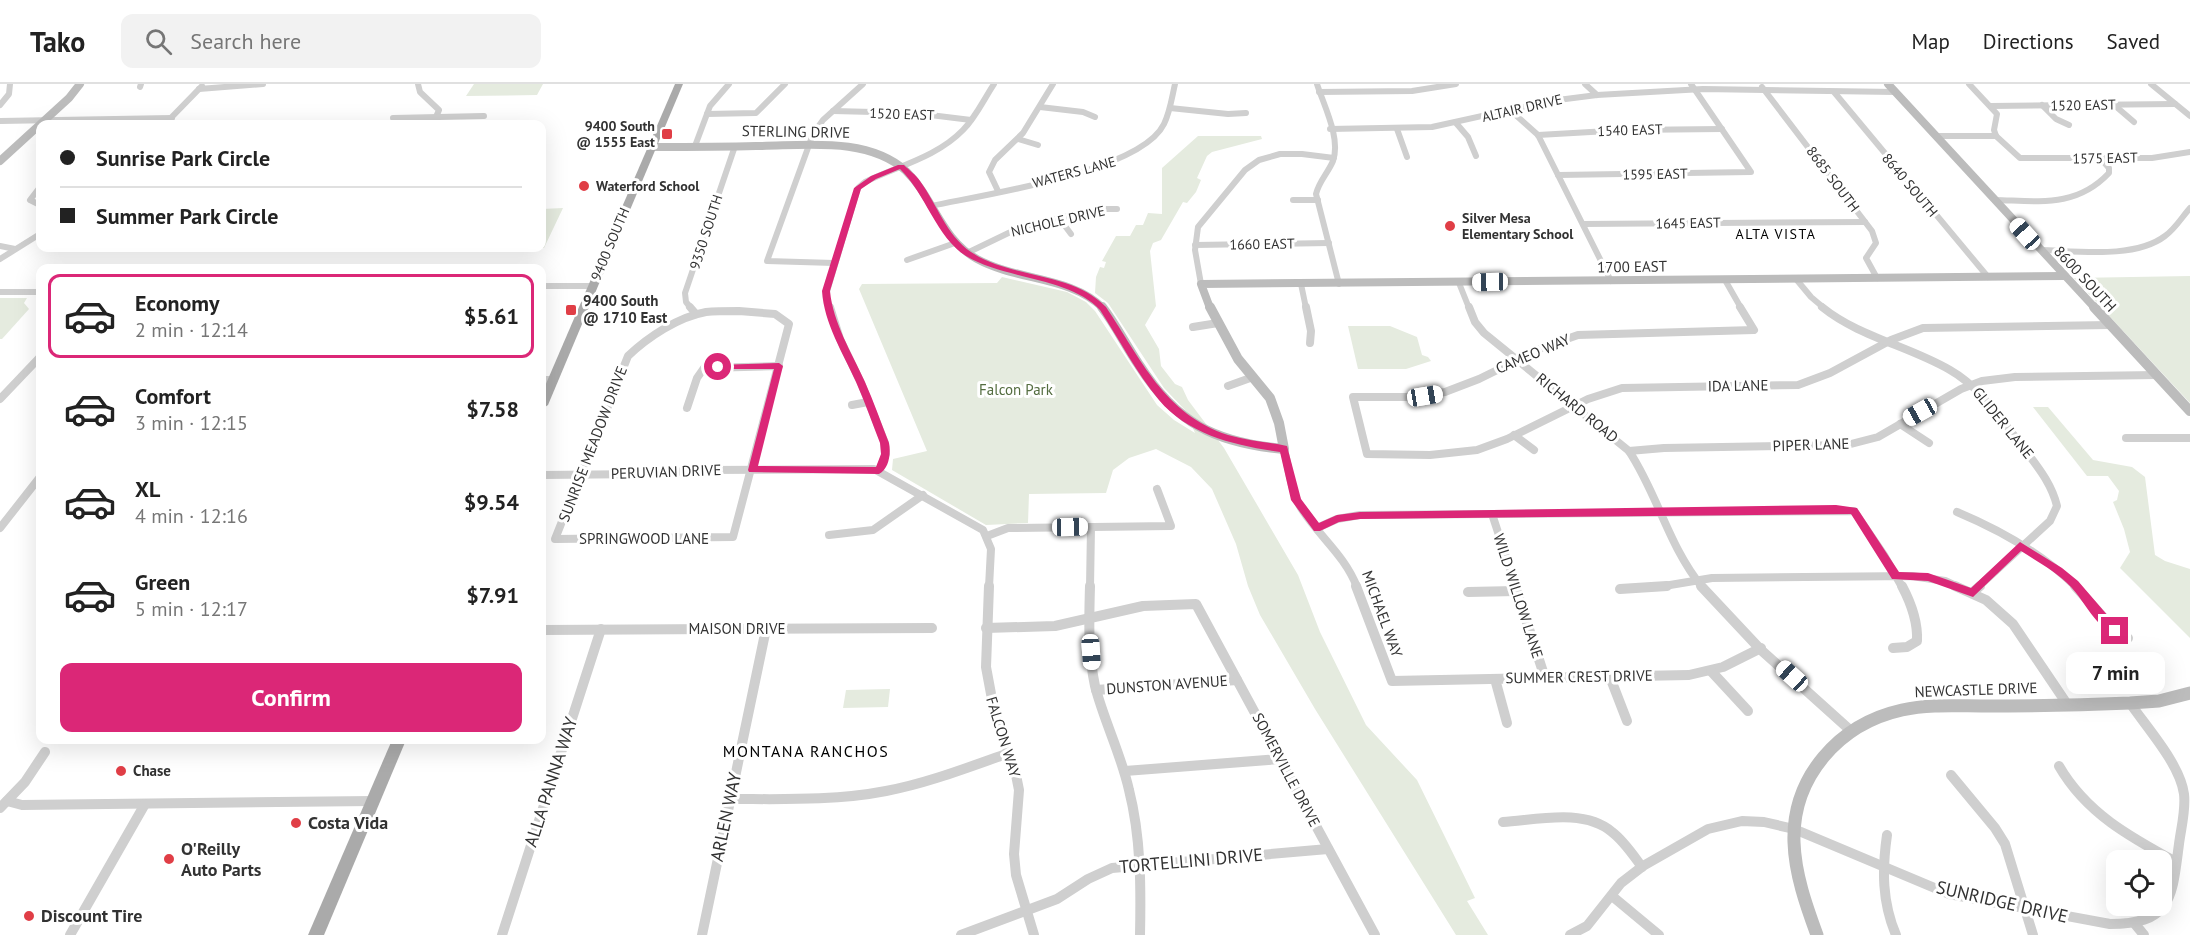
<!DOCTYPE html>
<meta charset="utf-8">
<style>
body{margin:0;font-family:"PT Sans",sans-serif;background:#f2f2f2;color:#222;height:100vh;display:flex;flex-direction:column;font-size:22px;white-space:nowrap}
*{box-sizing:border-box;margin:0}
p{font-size:20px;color:#767676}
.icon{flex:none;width:33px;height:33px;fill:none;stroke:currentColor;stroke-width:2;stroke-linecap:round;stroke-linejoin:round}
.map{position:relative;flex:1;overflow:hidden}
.details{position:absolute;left:36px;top:180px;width:510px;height:480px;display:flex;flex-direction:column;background:#fff;border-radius:12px;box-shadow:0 6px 24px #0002}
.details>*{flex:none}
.top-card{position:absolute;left:36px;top:36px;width:510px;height:132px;border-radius:12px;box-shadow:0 6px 24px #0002;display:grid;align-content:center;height:132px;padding:0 24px;background:#fff}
.buttons{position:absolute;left:2106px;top:766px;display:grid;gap:12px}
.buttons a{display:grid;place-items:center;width:66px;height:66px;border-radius:12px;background:#fff;box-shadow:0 6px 24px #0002;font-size:30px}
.end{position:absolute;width:27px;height:27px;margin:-14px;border:8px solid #db2777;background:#fff;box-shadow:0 0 0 3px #fff}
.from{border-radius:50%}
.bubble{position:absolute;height:42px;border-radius:12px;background:#fff;box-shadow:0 6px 24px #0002;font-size:20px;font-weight:800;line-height:42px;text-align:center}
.car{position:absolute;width:18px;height:36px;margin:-18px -9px;border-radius:8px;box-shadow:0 0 4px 2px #0007;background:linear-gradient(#fff 24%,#345 0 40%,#fff 0 76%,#345 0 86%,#fff 0)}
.top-card b{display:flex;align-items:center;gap:21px;height:57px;font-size:22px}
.top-card b+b{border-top:2px solid #e0e0e0}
.top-card i{width:15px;height:15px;background:#222}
ul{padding:10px 0 0;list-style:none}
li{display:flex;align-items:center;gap:18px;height:84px;margin:0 12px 9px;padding:0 12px;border:3px solid transparent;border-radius:12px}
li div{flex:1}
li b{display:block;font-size:22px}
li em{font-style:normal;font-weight:800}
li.current{border-color:#db2777}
li>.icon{width:54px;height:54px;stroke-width:1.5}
.cta{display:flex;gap:12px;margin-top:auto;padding:12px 24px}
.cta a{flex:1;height:69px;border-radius:12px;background:#db2777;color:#fff;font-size:24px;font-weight:800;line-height:69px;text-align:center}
header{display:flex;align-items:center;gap:36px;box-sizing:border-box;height:84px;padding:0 30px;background:#fff;border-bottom:2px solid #e0e0e0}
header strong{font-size:28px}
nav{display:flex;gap:33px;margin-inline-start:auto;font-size:21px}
.search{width:420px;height:54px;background:#f2f2f2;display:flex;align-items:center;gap:15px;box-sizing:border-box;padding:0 21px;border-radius:12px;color:#767676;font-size:22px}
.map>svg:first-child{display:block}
.green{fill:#e5ebdf}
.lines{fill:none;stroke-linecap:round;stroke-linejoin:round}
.street-far2{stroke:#cfcfcf;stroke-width:6}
.street-far1{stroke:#cfcfcf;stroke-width:8}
.street{stroke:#cfcfcf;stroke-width:10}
.secondary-far2{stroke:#bcbcbc;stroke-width:8}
.secondary-far1{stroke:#bcbcbc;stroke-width:10}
.secondary{stroke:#bcbcbc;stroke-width:13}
.primary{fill:#aaa;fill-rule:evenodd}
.route{fill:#db2777}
.poi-dot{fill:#e03e46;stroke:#fff;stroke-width:2}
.labels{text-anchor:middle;stroke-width:6;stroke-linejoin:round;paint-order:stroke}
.far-street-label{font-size:14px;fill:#323232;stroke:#fff}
.far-poi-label{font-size:14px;font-weight:bold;fill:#323232;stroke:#fff;text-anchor:start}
.far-neighbourhood-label{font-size:14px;letter-spacing:1.5px;fill:#000;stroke:#fff}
.street-label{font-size:15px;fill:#323232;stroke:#fff}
.poi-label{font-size:15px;font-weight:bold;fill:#323232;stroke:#fff;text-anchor:start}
.park-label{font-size:15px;fill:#546d40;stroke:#fff}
.neighbourhood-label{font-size:16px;letter-spacing:1.5px;fill:#000;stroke:#fff}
.near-street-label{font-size:18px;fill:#323232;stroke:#fff}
.near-poi-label{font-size:18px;font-weight:bold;fill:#323232;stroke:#fff;text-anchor:start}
</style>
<header>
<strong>Tako</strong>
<div class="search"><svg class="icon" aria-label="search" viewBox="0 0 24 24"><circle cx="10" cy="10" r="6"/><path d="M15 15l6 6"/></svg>Search here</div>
<nav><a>Map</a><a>Directions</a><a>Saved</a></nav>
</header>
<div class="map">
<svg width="2190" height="851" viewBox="0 0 2190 851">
<rect width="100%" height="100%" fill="#fff"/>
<!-- green -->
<g class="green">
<polygon points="474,0 543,0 537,11 466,12"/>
<polygon points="1198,52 1261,52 1262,55 1212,68 1207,72 1197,94 1201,96 1196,108 1187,119 1183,118 1161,156 1153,159 1150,167 1156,222 1145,241 1159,265 1161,282 1175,300 1182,303 1188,316 1224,364 1298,491 1320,548 1366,641 1417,696 1475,814 1467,817 1488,851 1456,851 1315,625 1260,531 1248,502 1236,460 1212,405 1191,383 1156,365 1129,374 1113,386 1106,409 1029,410 1028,439 986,441 892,386 893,375 927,367 859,205 862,200 997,199 1002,193 1067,208 1086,218 1095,227 1157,321 1174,336 1195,349 1185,326 1164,304 1108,219 1095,209 1096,193 1100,183 1104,184 1106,178 1102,177 1116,152 1130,152 1136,141 1143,141 1148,129 1162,130 1162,84"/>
<polygon points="563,124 544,164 435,165 542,164 542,125"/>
<polygon points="2190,192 2190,319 2074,194"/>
<polygon points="0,214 27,214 24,219 29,225 2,255 0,255"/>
<polygon points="1348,242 1390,242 1417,253 1422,271 1428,273 1431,277 1406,285 1358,285"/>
<polygon points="2033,323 2048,323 2093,376 2132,383 2145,393 2155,471 2165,477 2190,485 2190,554 2120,484 2130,468 2124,445 2113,418 2117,416 2119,407 2108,392 2087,392"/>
<polygon points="890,605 888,623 843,624 846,606"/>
</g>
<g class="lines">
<!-- street-far2 -->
<g class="street-far2">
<polyline points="418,0 420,8 439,26 433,40"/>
<path d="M1317 0C1324 22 1341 54 1333 77 1328 89 1319 97 1316 110L1339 200"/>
<polyline points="1585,0 1597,11"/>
<polyline points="1969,0 1997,30 1994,46 1996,52"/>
<polyline points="2151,0 2190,32"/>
<polyline points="140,3 141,0"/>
<polyline points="1762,3 1872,147 1876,159 1866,174 1877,194"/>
<polyline points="199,5 263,0"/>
<polyline points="1319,8 1412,7 1456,0"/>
<polyline points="1834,8 1988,193"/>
<polyline points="2113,20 2134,38"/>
<polyline points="0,21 9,10 10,0"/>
<polyline points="2042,21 2056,35 2069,41"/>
<polyline points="1991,22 2175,20"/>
<polyline points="1040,23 1083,28 1095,33"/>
<polyline points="1170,24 1228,30 1246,29"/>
<polyline points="1510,26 1538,51 1611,197"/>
<polyline points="833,27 914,29 971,36"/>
<polyline points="707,30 756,29 785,0"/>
<polyline points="393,34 484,32"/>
<polyline points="0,37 172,34"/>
<polyline points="1456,39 1468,53 1476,72"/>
<polyline points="165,40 202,2"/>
<polyline points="1330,45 1432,43 1550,17 1597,11 1703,5 1895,8"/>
<polyline points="1397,45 1407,73"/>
<polyline points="1538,51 1626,46 1722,45"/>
<polyline points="1936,52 1996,52"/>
<polyline points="1996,52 2020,74 2152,74 2190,68"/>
<polyline points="1018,55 1038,61"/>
<polyline points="695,62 710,22 729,0"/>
<polyline points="1558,91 1751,88 1691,0"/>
<polyline points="40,103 30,116 40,121"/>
<polyline points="998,107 989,88 995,76 1023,49 1053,0"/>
<polyline points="1293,116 1318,116"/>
<path d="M1995 116C2039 117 2076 124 2109 89V84L2100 74"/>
<path d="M931 122C982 111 1141 88 1164 40 1170 28 1172 13 1175 0"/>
<polyline points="1059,134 1071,150"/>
<polyline points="1583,140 1865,138"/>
<polyline points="1195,161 1329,159"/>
<polyline points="0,162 15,165"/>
<path d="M2041 166C2077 167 2135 175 2165 152 2175 145 2182 133 2190 124"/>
<polyline points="967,169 1021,143 1098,125 1117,125"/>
<polyline points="0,175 40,150"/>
<polyline points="907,176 955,159"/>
<polyline points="834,179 767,177 813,50 823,36 863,0"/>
<polyline points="1796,195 1811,213 1824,224"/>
<polyline points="1725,196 1741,224"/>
<polyline points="1459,199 1469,224"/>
<polyline points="1201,200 1195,166 1198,143 1245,86 1259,76 1280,70 1302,70 1334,74"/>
<polyline points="1301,200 1306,224"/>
<polyline points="542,202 592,202"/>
<polyline points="0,208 40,208"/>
<polyline points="691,224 686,218 685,209 735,62"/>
<path d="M830 224 826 211 858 104 865 98C898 82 937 73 963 46 976 33 984 15 994 0"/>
</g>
<!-- street-far1 -->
<g class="street-far1">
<polyline points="690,223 696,230"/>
<polyline points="830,223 840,255 861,299 885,359 886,370 879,387"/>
<polyline points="1306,223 1311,247 1310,259"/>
<path d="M1469 223 1475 238 1484 249 1629 367C1658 411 1668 461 1702 503"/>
<polyline points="1740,223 1754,246 1578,251 1544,263 1479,295 1445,308 1411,313 1353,313 1367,370 1430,371 1477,366 1507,355 1588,315 1622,304 1798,301 1830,289 1891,256 1923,244 2109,241"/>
<path d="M1822 223C1859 253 1909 262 1950 286 1980 303 1999 333 2020 359 2035 380 2051 397 2057 422L2050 437 1978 503"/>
<path d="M739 227 775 230 789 240 733 453 555 455 628 272C648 253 678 233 706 228 716 227 728 227 739 227Z"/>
<polyline points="1193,243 1218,239"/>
<polyline points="542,296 552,296"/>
<polyline points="1228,302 1253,293"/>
<polyline points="0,315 40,273"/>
<polyline points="852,321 868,318"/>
<polyline points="687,324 697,294 704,284 779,282"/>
<polyline points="1900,340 1929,359"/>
<polyline points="1514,351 1534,366"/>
<polyline points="2126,354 2190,354"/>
<path d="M1284 365C1289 385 1291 410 1303 427 1321 454 1345 472 1357 503"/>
<polyline points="1629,367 1664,364 1847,361 1878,353 1961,305 1982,297 2015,293 2157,291"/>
<polyline points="542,391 647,390 702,386 874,385 983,446 991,465 989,503"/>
<path d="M1957 428C2000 446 2043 470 2076 503"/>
<polyline points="1492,430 1516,503"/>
<polyline points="0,444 40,393"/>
<polyline points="1317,444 1337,435 1360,431 1854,427 1884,471 1902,503"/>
<polyline points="829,451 873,446 923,411"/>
<polyline points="987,452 1008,444 1171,442 1157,405"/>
<polyline points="1090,503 1091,443"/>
<polyline points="1658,503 1712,494 1912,492 1945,497 1958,503"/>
</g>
<!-- street -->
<g class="street">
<polyline points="989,502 986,583 994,626 1015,686 1019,706 1014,770 1016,791 1034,851"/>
<path d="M1090 502C1089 535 1088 569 1095 602 1104 637 1121 670 1129 706 1141 753 1141 803 1140 851"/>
<polyline points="1356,502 1392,597 1689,591 1723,583 1761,564"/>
<polyline points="1515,502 1545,594"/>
<polyline points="1701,502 1761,566 1850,646"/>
<polyline points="1955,502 1986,516 2013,540 2067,620"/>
<polyline points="2075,502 2111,542 2128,554"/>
<polyline points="1620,505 1667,502"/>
<polyline points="1468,508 1516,507"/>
<polyline points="1973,508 1980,502"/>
<polyline points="986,544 1055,542 1143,522 1196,520 1375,851"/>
<polyline points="542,546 932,544"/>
<path d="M1893 564 1907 563 1917 557C1918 537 1911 519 1902 502"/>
<polyline points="1711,587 1748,627"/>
<polyline points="1610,593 1627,637"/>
<polyline points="1495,595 1507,639"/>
<polyline points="1096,606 1237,596"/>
<path d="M2059 682C2086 729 2130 753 2176 778"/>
<polyline points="1125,687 1280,675"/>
<polyline points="1951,691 1995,744 2005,760 2033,851"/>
<path d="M730 715C782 715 835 717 886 707 928 699 969 683 1009 669"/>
<polyline points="7,717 22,721 373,717"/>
<polyline points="0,724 25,698 45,668"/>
<path d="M1503 738C1536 736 1584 724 1612 748 1624 757 1633 771 1642 783"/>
<path d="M1887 751C1882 786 1882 818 1896 851"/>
<polyline points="1612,812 1659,851"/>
<polyline points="2135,840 2144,851"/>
<polyline points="70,851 145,720"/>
<polyline points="502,851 601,545"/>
<polyline points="702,851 766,545"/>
<polyline points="961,851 1057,815 1088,795 1112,784 1328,765"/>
<path d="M1570 851 1587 842 1621 799 1643 782 1708 745 1742 737 1764 738 1794 745 1949 810 2110 840C2173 840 2172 812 2179 760 2181 744 2186 726 2184 710 2180 680 2147 644 2130 619"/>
</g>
<!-- secondary-far2 -->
<g class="secondary-far2">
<polyline points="1888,0 2095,224"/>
<path d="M651 63C686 63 721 63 756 62 804 62 867 52 906 87 934 114 941 155 977 175 1017 197 1071 192 1103 224"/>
<polyline points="0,77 69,14 80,0"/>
<polyline points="1210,224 1201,200 2064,192"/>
</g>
<!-- secondary-far1 -->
<g class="secondary-far1">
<path d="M1102 223C1116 241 1126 262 1139 281 1176 339 1215 359 1284 365L1279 339 1270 314 1238 275 1210 223"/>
<polyline points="2094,223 2190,327"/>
</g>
<!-- secondary -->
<path class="secondary" d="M1817 851C1806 821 1795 790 1794 758 1792 693 1839 640 1902 626 1929 620 1957 622 1984 622 2033 622 2081 621 2130 619L2159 617 2190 609"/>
<!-- primary -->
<g class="primary">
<polygon points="675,0 683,0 548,321 542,325 542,309"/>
<polygon points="392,656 406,656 324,851 308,851"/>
</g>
</g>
<!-- route -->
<path class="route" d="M898 81H904C909 86 916 91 920 97 937 120 946 151 971 168 1011 195 1072 187 1106 223 1141 275 1164 330 1228 351 1248 357 1268 358 1287 362L1301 415 1319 439 1337 431 1360 428 1836 421 1857 424 1899 488 1928 489 1971 504 2020 458 2062 484 2078 497 2121 547 2115 551C2096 543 2085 518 2071 503 2057 488 2038 478 2021 467L1973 513 1928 497 1892 495 1851 430 1360 435 1339 438 1320 447H1314L1291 416 1280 368C1237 362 1188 351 1159 316 1137 290 1119 255 1100 226 1070 193 1006 196 966 172 936 153 926 110 900 85L876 95 861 105 830 207C833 239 852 269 865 298 874 318 881 339 889 359 891 370 889 385 879 390L749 388 748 386 774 285H718L714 283 715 281 779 279 783 282 758 382 876 383 881 370 880 359C872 339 865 318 856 298 843 269 824 239 822 207L854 104 871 92Z"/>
<!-- markers -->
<g class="poi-dot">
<rect x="661" y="44" width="12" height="12" rx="3"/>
<circle cx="584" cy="102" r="6"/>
<circle cx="1450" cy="142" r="6"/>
<rect x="565" y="220" width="12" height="12" rx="3"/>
<circle cx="121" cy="687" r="6"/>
<circle cx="296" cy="739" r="6"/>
<circle cx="169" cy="775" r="6"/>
<circle cx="29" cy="832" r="6"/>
</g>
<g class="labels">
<!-- far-street labels -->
<g class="far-street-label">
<text transform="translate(2083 21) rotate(-1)" y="5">1520 EAST</text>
<text transform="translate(1522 24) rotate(-13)" y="5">ALTAIR DRIVE</text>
<text transform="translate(902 30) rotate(2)" y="5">1520 EAST</text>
<text transform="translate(1630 46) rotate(-2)" y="5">1540 EAST</text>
<text transform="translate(2105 74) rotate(-1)" y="5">1575 EAST</text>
<text transform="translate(1074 88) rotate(-15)" y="5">WATERS LANE</text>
<text transform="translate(1655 90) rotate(-1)" y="5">1595 EAST</text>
<text transform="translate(1833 95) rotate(53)" y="5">8685 SOUTH</text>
<text transform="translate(1910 101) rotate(50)" y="5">8640 SOUTH</text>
<text transform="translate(1058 137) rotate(-13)" y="5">NICHOLE DRIVE</text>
<text transform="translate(1688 139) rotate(-1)" y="5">1645 EAST</text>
<text transform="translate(706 148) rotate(-72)" y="5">9350 SOUTH</text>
<text transform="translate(610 160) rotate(-67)" y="5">9400 SOUTH</text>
<text transform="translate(1262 160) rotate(-1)" y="5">1660 EAST</text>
</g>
<!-- far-poi labels -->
<g class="far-poi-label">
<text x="655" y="47" text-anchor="end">9400 South<tspan x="655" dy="16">@ 1555 East</tspan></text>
<text x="596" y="107">Waterford School</text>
<text x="1462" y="139">Silver Mesa<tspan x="1462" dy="16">Elementary School</tspan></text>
</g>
<!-- far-neighbourhood labels -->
<g class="far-neighbourhood-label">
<text x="1776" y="155">ALTA VISTA</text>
</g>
<!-- street labels -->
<g class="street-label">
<text transform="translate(796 48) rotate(1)" y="5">STERLING DRIVE</text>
<text transform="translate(1632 183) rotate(-1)" y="5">1700 EAST</text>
<text transform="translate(2085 195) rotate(47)" y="5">8600 SOUTH</text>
<text transform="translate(1533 270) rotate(-23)" y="5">CAMEO WAY</text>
<text transform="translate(1738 302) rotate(-1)" y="5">IDA LANE</text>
<text transform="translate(1577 324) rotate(39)" y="5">RICHARD ROAD</text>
<text transform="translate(2003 339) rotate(51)" y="5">GLIDER LANE</text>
<text transform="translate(593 360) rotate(-69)" y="5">SUNRISE MEADOW DRIVE</text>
<text transform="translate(1811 361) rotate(-2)" y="5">PIPER LANE</text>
<text transform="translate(666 388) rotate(-2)" y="5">PERUVIAN DRIVE</text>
<text x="644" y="460">SPRINGWOOD LANE</text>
<text transform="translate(1518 512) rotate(72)" y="5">WILD WILLOW LANE</text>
<text transform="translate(1382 530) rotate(70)" y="5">MICHAEL WAY</text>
<text x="737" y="550">MAISON DRIVE</text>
<text transform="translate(1579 593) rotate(-1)" y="5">SUMMER CREST DRIVE</text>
<text transform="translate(1167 601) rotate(-4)" y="5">DUNSTON AVENUE</text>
<text transform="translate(1976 606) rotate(-2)" y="5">NEWCASTLE DRIVE</text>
<text transform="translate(1003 653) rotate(73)" y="5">FALCON WAY</text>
<text transform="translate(1286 686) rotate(62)" y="5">SOMERVILLE DRIVE</text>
</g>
<!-- poi labels -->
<g class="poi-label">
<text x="583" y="222">9400 South<tspan x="583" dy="17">@ 1710 East</tspan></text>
<text x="133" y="692">Chase</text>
</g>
<!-- park labels -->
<g class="park-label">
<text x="1016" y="311">Falcon Park</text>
</g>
<!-- neighbourhood labels -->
<g class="neighbourhood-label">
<text x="806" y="673">MONTANA RANCHOS</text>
</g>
<!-- near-street labels -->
<g class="near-street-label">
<text transform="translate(551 698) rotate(-72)" y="6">ALLA PANNA WAY</text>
<text transform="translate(726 733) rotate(-78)" y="6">ARLEN WAY</text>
<text transform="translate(1191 777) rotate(-5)" y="6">TORTELLINI DRIVE</text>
<text transform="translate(2002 818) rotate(13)" y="6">SUNRIDGE DRIVE</text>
</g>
<!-- near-poi labels -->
<g class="near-poi-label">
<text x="308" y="745">Costa Vida</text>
<text x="181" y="771">O'Reilly<tspan x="181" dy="21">Auto Parts</tspan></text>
<text x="41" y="838">Discount Tire</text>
</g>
</g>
</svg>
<div class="buttons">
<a><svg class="icon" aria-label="locate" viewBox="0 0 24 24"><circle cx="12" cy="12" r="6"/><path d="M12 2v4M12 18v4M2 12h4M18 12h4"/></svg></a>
</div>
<i class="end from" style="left:718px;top:283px"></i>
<i class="end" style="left:2115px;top:547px"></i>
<div class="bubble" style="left:2066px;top:568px;width:99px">7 min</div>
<i class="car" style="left:2025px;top:150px;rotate:318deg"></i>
<i class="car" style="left:1490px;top:198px;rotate:269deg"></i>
<i class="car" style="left:1425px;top:312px;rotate:81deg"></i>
<i class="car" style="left:1920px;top:328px;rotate:241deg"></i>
<i class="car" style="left:1070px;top:443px;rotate:89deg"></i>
<i class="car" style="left:1091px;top:568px;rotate:176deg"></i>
<i class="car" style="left:1792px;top:592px;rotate:312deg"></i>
<div class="top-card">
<b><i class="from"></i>Sunrise Park Circle</b>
<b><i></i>Summer Park Circle</b>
</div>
<section class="details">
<ul>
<li class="current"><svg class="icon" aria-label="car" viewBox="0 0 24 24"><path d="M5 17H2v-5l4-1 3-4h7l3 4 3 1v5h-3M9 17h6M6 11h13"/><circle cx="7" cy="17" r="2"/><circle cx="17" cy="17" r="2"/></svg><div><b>Economy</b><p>2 min · 12:14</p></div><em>$5.61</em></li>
<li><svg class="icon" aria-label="car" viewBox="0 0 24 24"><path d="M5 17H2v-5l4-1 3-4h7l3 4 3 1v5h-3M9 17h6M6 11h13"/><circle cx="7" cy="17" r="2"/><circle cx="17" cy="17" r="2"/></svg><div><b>Comfort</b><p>3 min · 12:15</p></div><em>$7.58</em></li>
<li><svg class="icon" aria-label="car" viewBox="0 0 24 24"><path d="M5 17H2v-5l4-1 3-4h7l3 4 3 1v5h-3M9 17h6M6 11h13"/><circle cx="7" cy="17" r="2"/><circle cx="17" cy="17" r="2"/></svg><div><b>XL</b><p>4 min · 12:16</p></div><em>$9.54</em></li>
<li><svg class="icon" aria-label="car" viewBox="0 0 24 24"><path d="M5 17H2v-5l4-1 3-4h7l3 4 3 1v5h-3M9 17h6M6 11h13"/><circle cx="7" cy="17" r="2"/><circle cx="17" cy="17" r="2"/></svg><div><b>Green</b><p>5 min · 12:17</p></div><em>$7.91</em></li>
</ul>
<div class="cta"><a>Confirm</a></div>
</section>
</div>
